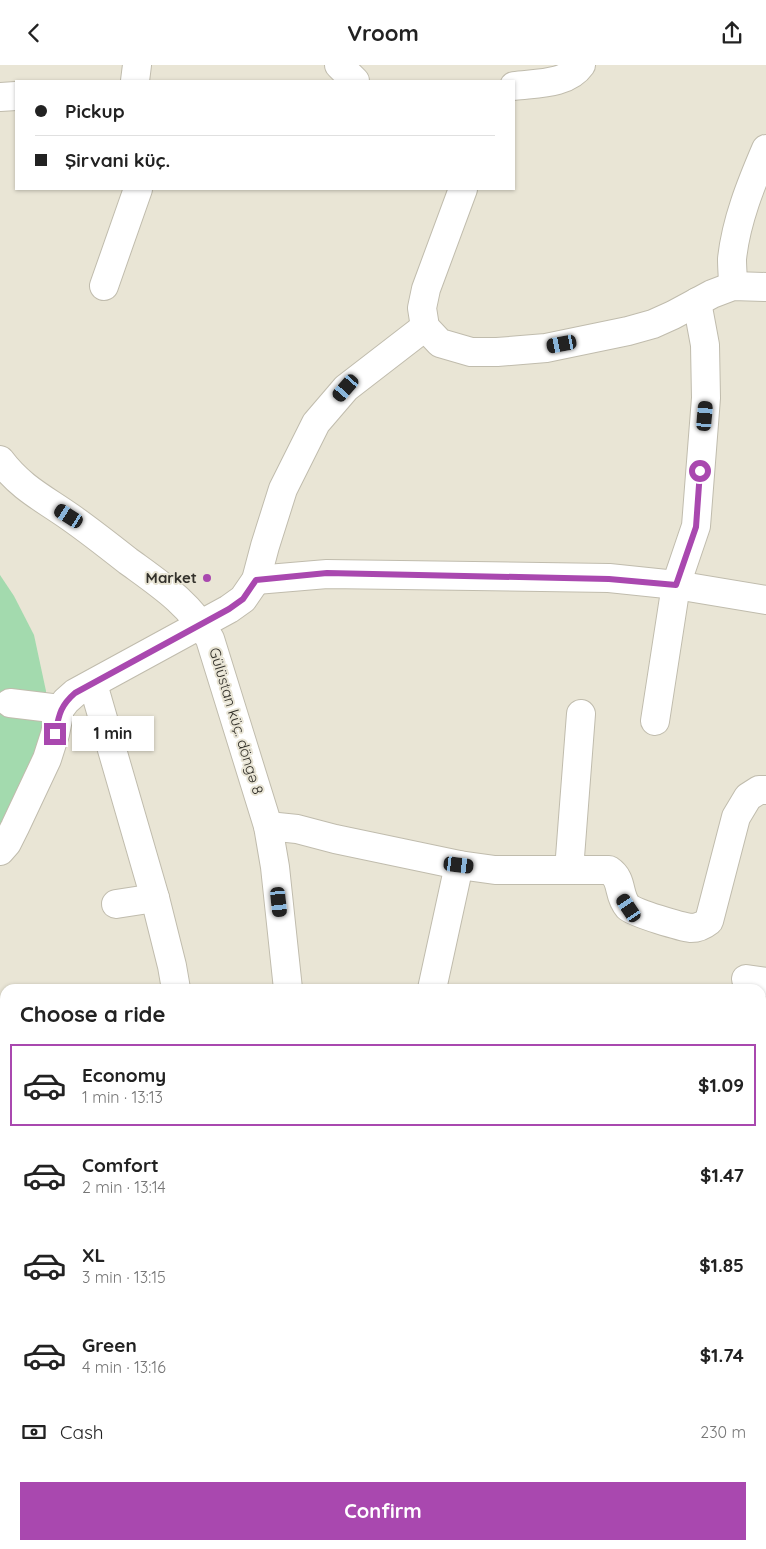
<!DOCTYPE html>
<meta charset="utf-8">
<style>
body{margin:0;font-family:Quicksand,sans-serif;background:#f2f2f2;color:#222;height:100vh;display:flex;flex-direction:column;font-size:19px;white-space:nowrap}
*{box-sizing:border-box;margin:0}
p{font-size:16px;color:#767676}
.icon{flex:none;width:28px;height:28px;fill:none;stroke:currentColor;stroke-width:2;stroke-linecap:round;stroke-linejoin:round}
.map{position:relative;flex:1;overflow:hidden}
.details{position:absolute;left:0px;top:919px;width:766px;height:566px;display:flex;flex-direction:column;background:#fff;border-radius:15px 15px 0 0;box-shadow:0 1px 4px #0004}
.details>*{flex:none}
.top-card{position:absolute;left:15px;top:15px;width:500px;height:110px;border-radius:0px;box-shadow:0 1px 4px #0004;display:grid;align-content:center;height:110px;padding:0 20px;background:#fff}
.end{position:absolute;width:22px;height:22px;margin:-11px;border:6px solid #a948af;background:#fff;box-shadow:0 0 0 2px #fff}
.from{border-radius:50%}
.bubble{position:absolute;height:35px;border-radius:0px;background:#fff;box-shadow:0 1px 4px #0004;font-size:16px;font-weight:800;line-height:35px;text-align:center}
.car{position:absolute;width:15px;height:30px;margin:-15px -8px;border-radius:6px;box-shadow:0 0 4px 1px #0007;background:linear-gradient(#222 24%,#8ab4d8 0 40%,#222 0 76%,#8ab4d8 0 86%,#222 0)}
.top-card b{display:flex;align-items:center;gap:18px;height:48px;font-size:19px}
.top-card b+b{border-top:1px solid #e0e0e0}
.top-card i{width:12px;height:12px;background:#222}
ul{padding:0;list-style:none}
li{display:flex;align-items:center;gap:15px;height:82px;margin:0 10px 8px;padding:0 10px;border:2px solid transparent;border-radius:0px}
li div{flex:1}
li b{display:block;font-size:19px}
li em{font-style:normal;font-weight:800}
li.current{border-color:#a948af}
li>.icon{width:45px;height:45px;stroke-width:1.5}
h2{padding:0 20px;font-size:22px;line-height:60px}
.pay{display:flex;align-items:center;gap:12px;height:55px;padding:0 20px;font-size:19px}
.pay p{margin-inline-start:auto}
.action{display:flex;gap:10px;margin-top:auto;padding:10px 20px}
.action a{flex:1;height:58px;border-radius:0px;background:#a948af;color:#fff;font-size:20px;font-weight:800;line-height:58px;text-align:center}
header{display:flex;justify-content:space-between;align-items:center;height:65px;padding:0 20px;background:#fff;font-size:22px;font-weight:800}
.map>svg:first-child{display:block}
.green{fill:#a3daae}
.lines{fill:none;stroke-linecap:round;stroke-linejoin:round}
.minor-casing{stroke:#c0bcad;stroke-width:30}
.minor{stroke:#fff;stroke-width:28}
.route{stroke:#a948af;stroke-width:6}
.poi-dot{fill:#a948af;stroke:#e9e5d5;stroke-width:2}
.labels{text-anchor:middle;stroke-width:4;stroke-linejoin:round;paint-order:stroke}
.poi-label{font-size:15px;font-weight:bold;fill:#33312b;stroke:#e9e5d5;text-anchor:end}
.street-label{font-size:15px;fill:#33312b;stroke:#e9e5d5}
</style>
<header><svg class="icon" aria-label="back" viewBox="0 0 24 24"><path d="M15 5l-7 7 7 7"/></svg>Vroom<svg class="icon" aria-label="share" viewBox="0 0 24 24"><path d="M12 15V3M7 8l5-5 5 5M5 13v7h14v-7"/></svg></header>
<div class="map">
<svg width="766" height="1484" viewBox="0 0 766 1484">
<rect width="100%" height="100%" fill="#e9e5d5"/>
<!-- green -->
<polygon class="green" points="0,510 14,531 34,570 46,626 45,658 38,696 0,772"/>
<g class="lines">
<defs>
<g id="minor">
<polyline points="339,0 355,16"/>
<polyline points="135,16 137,0"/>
<path d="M514 21C535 18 567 20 581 0"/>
<polyline points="0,32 16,31"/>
<polyline points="463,124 426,224 422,243 425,262 440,278 471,287 497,287 546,283 628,266 653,259 673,250 712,229 733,221 766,222"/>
<polyline points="104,221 138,124"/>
<path d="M733 221C733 212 732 203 732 194 736 156 751 119 766 84"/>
<path d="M0 395C21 423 43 433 70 452 90 466 109 481 128 496 161 520 189 538 210 574L268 761 275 802 288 924"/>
<polyline points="256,515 327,509 609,513 676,520 766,535"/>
<polyline points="93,619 155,833 172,901 176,924"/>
<polyline points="10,638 60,644"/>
<polyline points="655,656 676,520 696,461 706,333 705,280 697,237"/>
<path d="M268 761 297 764 335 774 459 800 495 805H609C624 815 617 830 628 842 634 848 682 862 691 863 698 863 704 860 709 856L736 752 748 732 759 725H766"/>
<polyline points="0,786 7,778 15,762 47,694 55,669 60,644 66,636 75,628 229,544 243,534 256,515 265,481 283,424 316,358 346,323 425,262"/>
<polyline points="569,805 581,649"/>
<polyline points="116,839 155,833"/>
<polyline points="746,914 766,917"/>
<polyline points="432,924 459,800"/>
<polyline points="761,964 766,961"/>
<polyline points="761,1073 766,1072"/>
<polyline points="0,1089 5,1086"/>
<polyline points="0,1382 5,1381"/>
<polyline points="537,1480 538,1484"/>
<polyline points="127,1484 128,1480"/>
</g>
</defs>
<!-- minor casing -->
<use href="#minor" class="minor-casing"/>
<!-- minor -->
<use href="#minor" class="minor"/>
</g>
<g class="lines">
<!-- route -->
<path class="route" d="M55 669C59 650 60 641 75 628L229 544 243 534 256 515 327 508 609 514 676 520 696 462 700 406"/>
</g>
<!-- markers -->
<circle class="poi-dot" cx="207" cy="513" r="5"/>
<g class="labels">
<!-- poi labels -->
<g class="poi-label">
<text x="197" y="518">Market</text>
</g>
<!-- street labels -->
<g class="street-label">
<text transform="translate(236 656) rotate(73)" y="5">Gülüstan küç. döngə 8</text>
</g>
</g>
</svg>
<i class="end from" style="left:700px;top:406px"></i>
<i class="end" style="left:55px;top:669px"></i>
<div class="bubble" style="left:72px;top:651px;width:82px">1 min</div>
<i class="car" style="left:562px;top:279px;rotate:259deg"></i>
<i class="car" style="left:346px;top:323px;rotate:221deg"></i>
<i class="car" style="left:705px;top:351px;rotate:5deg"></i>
<i class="car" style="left:69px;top:451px;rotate:302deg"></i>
<i class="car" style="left:459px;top:800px;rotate:97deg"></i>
<i class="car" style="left:279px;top:837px;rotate:174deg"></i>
<i class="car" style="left:629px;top:843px;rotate:326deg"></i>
<div class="top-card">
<b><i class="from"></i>Pickup</b>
<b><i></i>Şirvani küç.</b>
</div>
<section class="details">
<h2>Choose a ride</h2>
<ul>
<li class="current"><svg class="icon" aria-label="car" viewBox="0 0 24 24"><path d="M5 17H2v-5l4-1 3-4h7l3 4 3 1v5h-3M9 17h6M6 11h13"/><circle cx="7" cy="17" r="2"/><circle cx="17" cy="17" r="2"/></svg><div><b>Economy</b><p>1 min · 13:13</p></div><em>$1.09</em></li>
<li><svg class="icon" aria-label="car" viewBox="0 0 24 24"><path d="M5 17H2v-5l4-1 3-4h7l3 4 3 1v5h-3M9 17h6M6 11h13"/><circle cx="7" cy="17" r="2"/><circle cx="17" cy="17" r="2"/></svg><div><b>Comfort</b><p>2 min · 13:14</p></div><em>$1.47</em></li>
<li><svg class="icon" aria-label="car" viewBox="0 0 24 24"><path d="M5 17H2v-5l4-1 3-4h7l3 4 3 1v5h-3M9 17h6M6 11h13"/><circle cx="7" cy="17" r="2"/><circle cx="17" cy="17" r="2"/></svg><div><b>XL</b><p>3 min · 13:15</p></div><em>$1.85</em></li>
<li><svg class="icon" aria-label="car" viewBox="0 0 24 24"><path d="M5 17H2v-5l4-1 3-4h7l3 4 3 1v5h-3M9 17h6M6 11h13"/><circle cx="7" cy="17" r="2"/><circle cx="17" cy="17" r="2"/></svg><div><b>Green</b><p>4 min · 13:16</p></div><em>$1.74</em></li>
</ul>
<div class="pay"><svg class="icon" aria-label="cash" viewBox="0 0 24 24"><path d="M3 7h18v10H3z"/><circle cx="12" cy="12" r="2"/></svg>Cash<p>230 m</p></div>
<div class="action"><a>Confirm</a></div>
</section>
</div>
